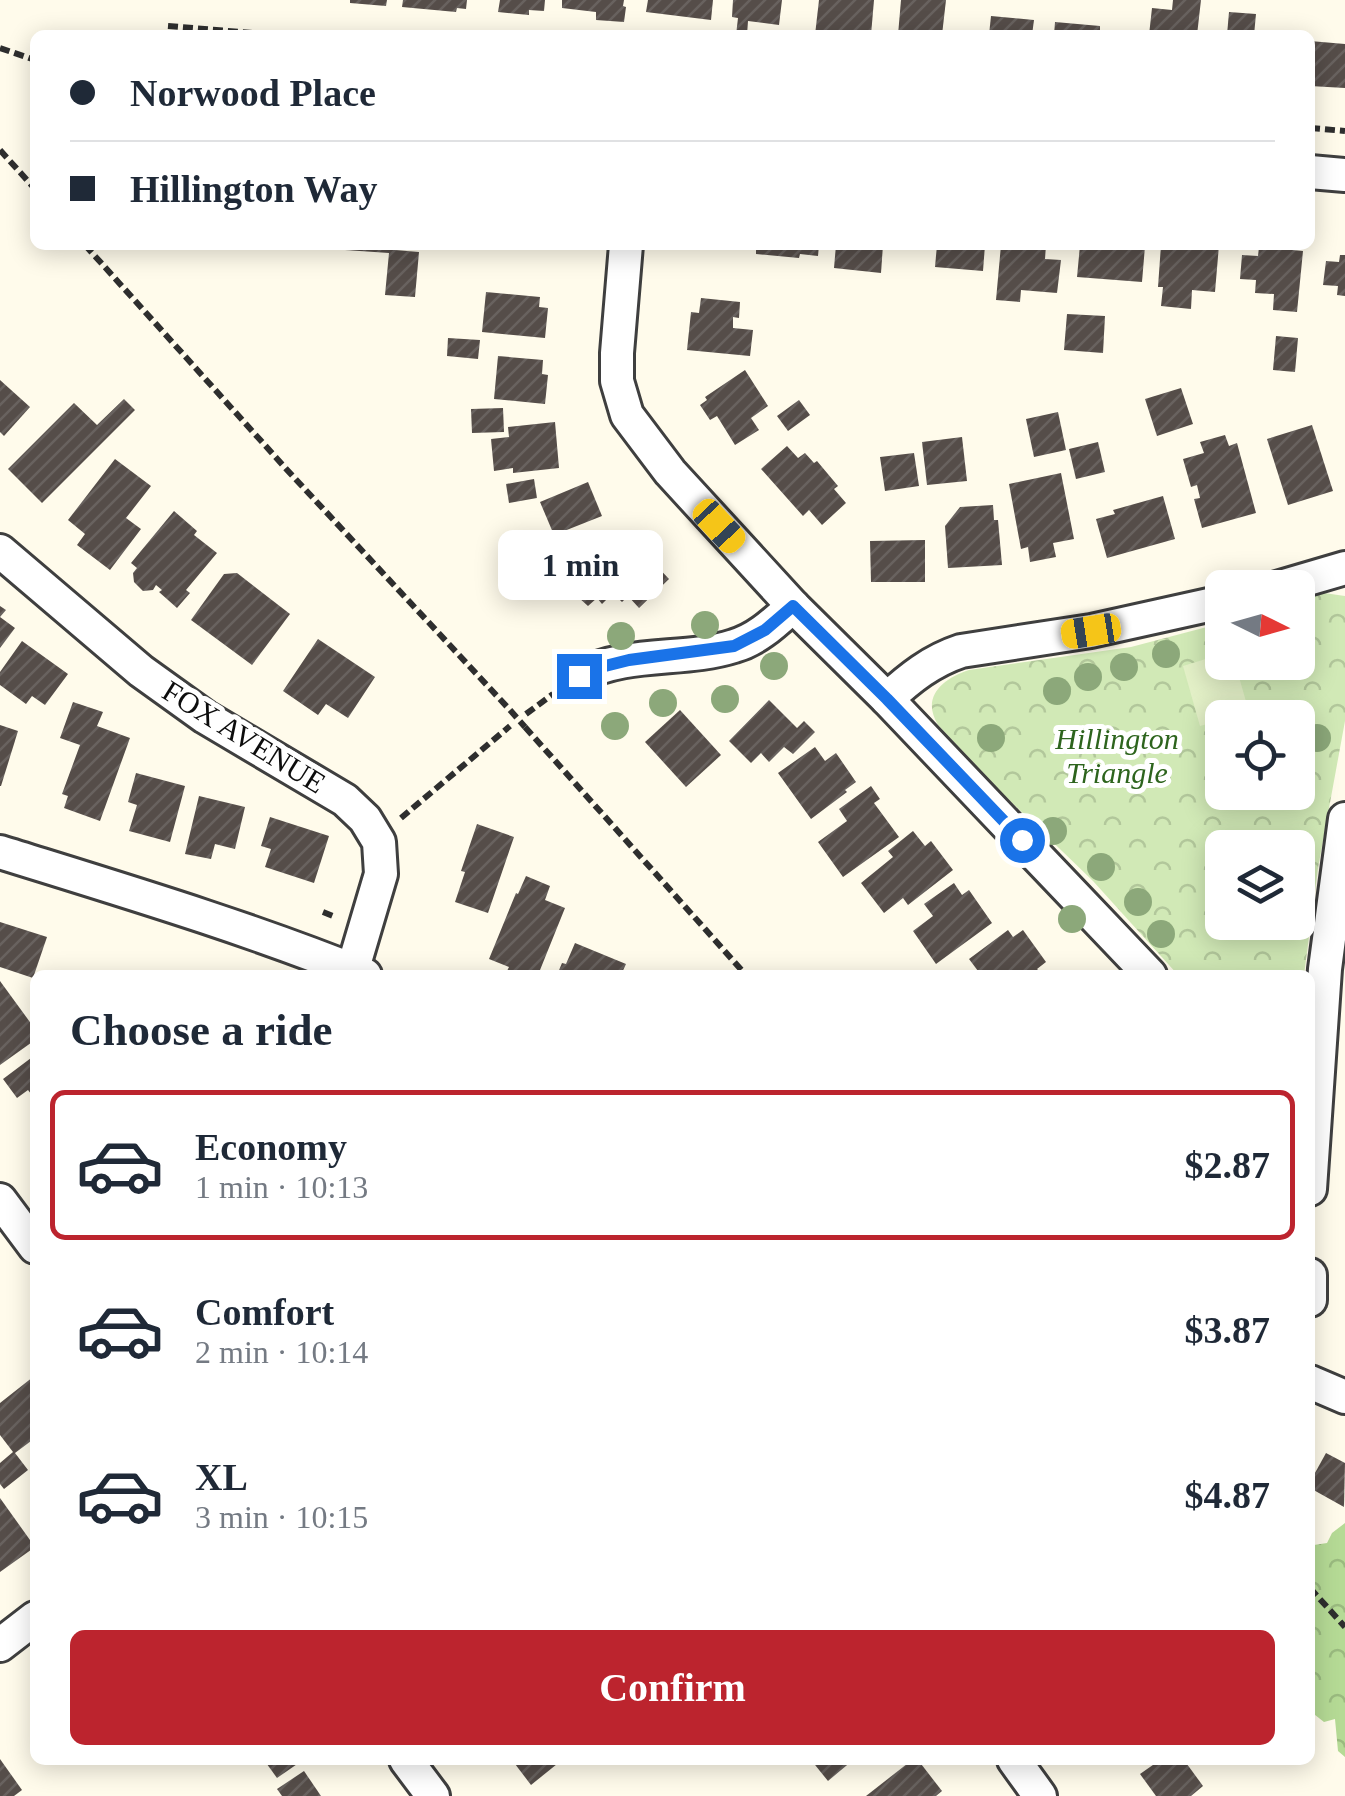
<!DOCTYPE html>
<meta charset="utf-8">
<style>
body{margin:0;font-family:"Times New Roman",serif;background:#f6f6f7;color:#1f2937;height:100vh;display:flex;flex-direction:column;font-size:38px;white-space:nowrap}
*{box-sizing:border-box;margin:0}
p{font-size:32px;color:#747a83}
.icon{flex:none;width:55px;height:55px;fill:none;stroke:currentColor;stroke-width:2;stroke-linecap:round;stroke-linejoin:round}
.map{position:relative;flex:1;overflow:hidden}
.side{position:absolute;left:30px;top:970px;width:1285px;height:795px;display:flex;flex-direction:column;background:#fff;border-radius:15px;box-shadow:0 5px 25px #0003}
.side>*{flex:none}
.top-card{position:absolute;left:30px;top:30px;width:1285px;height:220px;border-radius:15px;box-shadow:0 5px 25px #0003;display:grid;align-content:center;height:220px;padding:0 40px;background:#fff}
.needle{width:65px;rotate:95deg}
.controls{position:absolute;left:1205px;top:570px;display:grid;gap:20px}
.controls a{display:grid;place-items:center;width:110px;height:110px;border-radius:15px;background:#fff;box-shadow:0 5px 25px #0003;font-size:50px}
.end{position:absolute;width:45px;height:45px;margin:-22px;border:12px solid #1a73e8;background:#fff;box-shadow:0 0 0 5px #fff}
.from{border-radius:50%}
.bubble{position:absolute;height:70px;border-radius:15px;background:#fff;box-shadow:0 5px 25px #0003;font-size:32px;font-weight:700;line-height:70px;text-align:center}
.car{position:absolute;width:30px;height:60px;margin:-30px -15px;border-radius:12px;box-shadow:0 0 8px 2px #0007;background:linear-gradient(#f5c518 24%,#345 0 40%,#f5c518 0 76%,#345 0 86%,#f5c518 0)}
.top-card b{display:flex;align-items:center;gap:35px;height:95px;font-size:38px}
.top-card b+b{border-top:2px solid #e0e1e3}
.top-card i{width:25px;height:25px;background:#1f2937}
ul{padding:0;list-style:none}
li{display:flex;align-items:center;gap:30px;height:150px;margin:0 20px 15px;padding:0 20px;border:5px solid transparent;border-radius:15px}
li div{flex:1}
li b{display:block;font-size:38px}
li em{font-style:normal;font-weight:700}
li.current{border-color:#bc242e}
li>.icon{width:90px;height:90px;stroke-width:1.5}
h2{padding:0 40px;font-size:45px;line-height:120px}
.cta{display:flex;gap:20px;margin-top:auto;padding:20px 40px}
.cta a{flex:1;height:115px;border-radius:15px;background:#bc242e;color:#fff;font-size:40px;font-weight:700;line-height:115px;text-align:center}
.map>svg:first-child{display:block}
.forest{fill:url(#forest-crowns)}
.park{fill:url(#park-crowns);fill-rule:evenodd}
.pitch{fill:#e3f0c7}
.building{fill:url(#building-hatch)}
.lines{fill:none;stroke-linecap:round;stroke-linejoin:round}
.street-casing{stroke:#3f3f3f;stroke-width:38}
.path{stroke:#2e2e2e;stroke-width:6;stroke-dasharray:10 5;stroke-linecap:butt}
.street{stroke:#fff;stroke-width:32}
.path-bridge{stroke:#2e2e2e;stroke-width:6;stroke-dasharray:10 5;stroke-linecap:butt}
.tree{fill:#8ca87a}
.route{stroke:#1a73e8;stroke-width:12}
.labels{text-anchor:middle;stroke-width:10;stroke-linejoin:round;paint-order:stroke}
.street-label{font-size:30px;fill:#0c0c0c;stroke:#fff}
.park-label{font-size:30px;font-style:italic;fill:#2d641d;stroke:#fff}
</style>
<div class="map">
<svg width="1345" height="1796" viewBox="0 0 1345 1796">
<defs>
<pattern id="forest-crowns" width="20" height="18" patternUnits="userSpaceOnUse" patternTransform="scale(2.5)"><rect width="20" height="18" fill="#b5da95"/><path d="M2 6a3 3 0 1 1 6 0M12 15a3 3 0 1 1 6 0" fill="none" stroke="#9aba7f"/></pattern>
<pattern id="park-crowns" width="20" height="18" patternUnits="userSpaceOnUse" patternTransform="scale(2.5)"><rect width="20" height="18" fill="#d1e9b6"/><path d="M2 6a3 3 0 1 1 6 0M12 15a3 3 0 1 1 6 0" fill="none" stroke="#b2c79b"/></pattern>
<pattern id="building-hatch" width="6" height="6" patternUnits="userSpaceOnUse" patternTransform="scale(2.5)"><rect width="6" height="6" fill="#554d49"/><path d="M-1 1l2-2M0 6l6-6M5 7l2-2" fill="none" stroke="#68625f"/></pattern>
</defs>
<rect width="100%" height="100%" fill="#fffbeb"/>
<!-- forest -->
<polygon class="forest" points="1345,1523 1345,1757 1338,1751 1335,1719 1324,1722 1310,1711 1310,1541 1314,1545 1327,1543 1332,1533"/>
<!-- park -->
<path class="park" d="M1324 593 1345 596V721L1318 868 1304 975H1178L1093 881 1002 793 938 725C921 697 942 679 969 670L1131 647 1222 623V662H1298V601ZM1222 718H1298V792H1222ZM1222 848H1298V922H1222Z"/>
<!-- pitch -->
<polygon class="pitch" points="1222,654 1222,662 1235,663 1249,712 1222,718 1222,720 1200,726 1183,666"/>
<!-- building -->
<g class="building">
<polygon points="350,0 387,0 386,6 350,3"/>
<polygon points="403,0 467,0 466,9 457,8 456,12 402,7"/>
<polygon points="500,0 545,0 544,11 529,10 529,15 498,12"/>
<polygon points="562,0 624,0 623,6 626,7 624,22 596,20 596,12 562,8"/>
<polygon points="648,0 713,0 711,20 646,12"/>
<polygon points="733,0 782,0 779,25 748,21 747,35 736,35 738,18 732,17"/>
<polygon points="819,0 874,0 871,35 815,35"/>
<polygon points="901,0 946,0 942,35 898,35"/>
<polygon points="1173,0 1201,0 1197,35 1149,35 1152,8 1172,10"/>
<polygon points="1229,12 1256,14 1254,35 1227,35"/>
<polygon points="991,16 1034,20 1032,35 989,35"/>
<polygon points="1055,22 1100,26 1100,35 1054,35"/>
<polygon points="1310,41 1345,44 1345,88 1310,86"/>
<polygon points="346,245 395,245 395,250 419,252 415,297 385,295 389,253 345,250"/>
<polygon points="756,245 819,245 818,256 800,254 799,258 756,254"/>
<polygon points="836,245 883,245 881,273 834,268"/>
<polygon points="937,245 985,245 983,271 935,267"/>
<polygon points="1001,245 1046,245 1045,259 1061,260 1057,293 1021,290 1020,302 996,300"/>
<polygon points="1080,245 1145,246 1142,282 1077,277"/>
<polygon points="1161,245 1219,245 1215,292 1192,290 1191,309 1161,306 1163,287 1158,287"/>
<polygon points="1259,247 1303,251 1297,312 1273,310 1274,294 1255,293 1256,280 1240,279 1242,255 1258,256"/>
<polygon points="1340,255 1345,255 1345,296 1337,295 1338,286 1323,285 1326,261 1339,262"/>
<polygon points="486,292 540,297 539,307 548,308 545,338 482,332"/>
<polygon points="701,298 740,302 739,318 733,317 733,328 753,330 750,356 687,350 691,312 699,313"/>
<polygon points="1067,314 1105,316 1103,353 1064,350"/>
<polygon points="1276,336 1298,338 1295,372 1273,370"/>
<polygon points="448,338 480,340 478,359 447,356"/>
<polygon points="498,356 543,360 542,374 548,375 545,404 494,399"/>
<polygon points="745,370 768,406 751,418 759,430 735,445 717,416 710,420 700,405 707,400 705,397"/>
<polygon points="0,380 30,407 4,436 0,432"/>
<polygon points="1181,388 1193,424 1157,436 1145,399"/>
<polygon points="124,399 135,410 42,503 8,469 74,403 97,425"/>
<polygon points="799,400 810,415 788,431 777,416"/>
<polygon points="503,408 504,432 472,433 471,409"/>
<polygon points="1058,412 1066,450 1034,457 1026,419"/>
<polygon points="555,422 559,468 513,473 513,468 494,471 491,439 509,437 508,427"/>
<polygon points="1312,425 1333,491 1288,505 1267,439"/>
<polygon points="1225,435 1229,446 1237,443 1256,513 1202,528 1194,499 1200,498 1197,485 1191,487 1183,459 1204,453 1200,442"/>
<polygon points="962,437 967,481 927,485 922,442"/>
<polygon points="1098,442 1105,472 1076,479 1069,449"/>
<polygon points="787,446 798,458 805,453 814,463 817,461 838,486 834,489 846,503 822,525 809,510 803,516 761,469"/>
<polygon points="914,453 919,486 885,491 880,457"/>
<polygon points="115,459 151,486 126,518 141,529 110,570 77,545 85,534 68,520"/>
<polygon points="1061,473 1074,539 1053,543 1056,557 1030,562 1028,547 1021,549 1009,484"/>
<polygon points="534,479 537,498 509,503 506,484"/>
<polygon points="588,482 602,516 554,535 540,502"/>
<polygon points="1163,496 1175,539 1107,558 1096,519 1115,514 1113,510"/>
<polygon points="993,505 994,520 998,520 1002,565 948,568 945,526 960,507"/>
<polygon points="174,511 197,531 194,535 217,553 186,590 190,593 177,608 159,592 162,590 156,585 153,590 143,591 134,582 133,573 137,568 131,563"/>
<polygon points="925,540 925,582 871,582 870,541"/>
<polygon points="635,543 669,579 639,608 628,596 622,602 613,593 602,604 597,598 588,606 578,597"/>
<polygon points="237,573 290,614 252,665 191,620 224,574"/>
<polygon points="0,606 6,610 0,617 15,628 0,648"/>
<polygon points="318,639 375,677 348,718 326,704 318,715 283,691"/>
<polygon points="22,641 68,674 45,705 32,696 26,704 0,685 0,672"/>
<polygon points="769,700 797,728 804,721 815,732 793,754 784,747 769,762 761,753 751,763 729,741"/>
<polygon points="73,702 103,712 97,726 130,738 100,821 64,808 68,796 62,794 80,745 60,738"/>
<polygon points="680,710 721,755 686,787 645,742"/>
<polygon points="0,725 18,731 1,786 0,786"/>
<polygon points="815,747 825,761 836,753 856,782 845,790 847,792 811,819 778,773"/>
<polygon points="136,773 185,786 170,842 129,831 137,805 128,802"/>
<polygon points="871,786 880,799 874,803 899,837 843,877 818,842 847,821 839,809"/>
<polygon points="199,796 245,807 235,849 215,844 211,859 185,854"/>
<polygon points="270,817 329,836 314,883 265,867 271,849 261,846"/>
<polygon points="477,824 514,837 488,913 455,902 465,872 461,871"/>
<polygon points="913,831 925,846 931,841 953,870 908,905 903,898 884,913 861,883 893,857 888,851"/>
<polygon points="526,876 550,886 545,900 565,908 538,975 505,975 509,967 489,959 516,893 518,894"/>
<polygon points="954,883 962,895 969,890 992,923 936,964 913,931 933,916 924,904"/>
<polygon points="0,922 47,937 33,978 0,967"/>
<polygon points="1008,930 1013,937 1023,930 1046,962 1037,969 1040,972 1037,975 981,975 969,959"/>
<polygon points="575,943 626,964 621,975 557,975 562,963 566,964"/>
<polygon points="0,981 35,1029 35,1040 0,1065"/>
<polygon points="35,1055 35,1099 28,1090 17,1098 3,1079"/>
<polygon points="33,1377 35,1379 35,1438 15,1453 28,1470 4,1489 0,1484 0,1463 13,1452 0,1435 0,1403"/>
<polygon points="1326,1453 1345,1463 1344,1507 1310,1488 1310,1482"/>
<polygon points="0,1498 35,1547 0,1572"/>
<polygon points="0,1759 22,1790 14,1796 0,1796"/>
<polygon points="264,1760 303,1760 277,1778"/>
<polygon points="512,1760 562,1760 531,1785"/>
<polygon points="811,1760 853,1760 828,1781"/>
<polygon points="912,1760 918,1760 942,1791 936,1796 866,1796"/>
<polygon points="1160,1760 1184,1760 1203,1786 1191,1796 1156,1796 1140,1774"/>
<polygon points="304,1771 321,1796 282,1796 277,1789"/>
</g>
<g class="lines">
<defs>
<g id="street">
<polyline points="1310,172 1345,175"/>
<polyline points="626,245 617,353 617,381 627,415 670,472 793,606 887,699 1150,975"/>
<polyline points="0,551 141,671 205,717 345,800 365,819 379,842 381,874 351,975"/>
<polyline points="1277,588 1345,568"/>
<path d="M579 676C629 650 684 662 734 646 758 639 775 622 793 606"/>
<path d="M887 699C910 678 931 661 961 651L1091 631 1222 602"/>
<path d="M0 852C122 890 246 927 365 975"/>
<polyline points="1310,1189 1325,969 1345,819"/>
<polyline points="0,1200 35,1247"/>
<polyline points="1310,1275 1310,1300"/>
<polyline points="1310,1382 1345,1397"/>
<polyline points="0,1645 35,1618"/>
<polyline points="406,1760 433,1796"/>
<polyline points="1014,1760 1040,1796"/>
</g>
</defs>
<!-- street casing -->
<use href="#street" class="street-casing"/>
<!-- path -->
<g class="path">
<polyline points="168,26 276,35"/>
<polyline points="0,48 35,60"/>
<polyline points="1310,128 1345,131"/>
<polyline points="0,150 35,189"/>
<polyline points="85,245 289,472 510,710"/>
<polyline points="526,714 553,694"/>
<polyline points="525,727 746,975"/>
<polyline points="401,818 510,726"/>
<polyline points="323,912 333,916"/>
<polyline points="1310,1588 1345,1627"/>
</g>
<!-- street -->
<use href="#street" class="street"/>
<!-- path-bridge -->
<polyline class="path-bridge" points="510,710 525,727"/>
</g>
<!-- trees -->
<g class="tree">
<circle cx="705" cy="625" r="14"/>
<circle cx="621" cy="636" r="14"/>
<circle cx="1166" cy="654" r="14"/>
<circle cx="774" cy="666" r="14"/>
<circle cx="1124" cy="667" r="14"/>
<circle cx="1088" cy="677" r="14"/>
<circle cx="1057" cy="691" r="14"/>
<circle cx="725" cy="699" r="14"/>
<circle cx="663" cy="703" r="14"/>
<circle cx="615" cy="726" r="14"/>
<circle cx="991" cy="738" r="14"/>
<circle cx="1317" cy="738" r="14"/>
<circle cx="1053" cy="831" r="14"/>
<circle cx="1101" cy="867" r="14"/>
<circle cx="1138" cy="902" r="14"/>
<circle cx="1072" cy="919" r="14"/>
<circle cx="1161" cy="934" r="14"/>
</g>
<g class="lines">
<!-- route -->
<polyline class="route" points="579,676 597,668 629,660 734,646 765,630 793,606 887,699 1022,840"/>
</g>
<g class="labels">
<!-- street labels -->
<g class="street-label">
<text transform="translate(244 737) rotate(32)" y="10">FOX AVENUE</text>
</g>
<!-- park labels -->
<g class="park-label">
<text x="1117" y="749">Hillington<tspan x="1117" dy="34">Triangle</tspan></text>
</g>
</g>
</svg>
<div class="controls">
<a><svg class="needle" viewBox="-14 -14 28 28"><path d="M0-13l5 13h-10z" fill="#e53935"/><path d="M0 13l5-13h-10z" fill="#747a83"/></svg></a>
<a><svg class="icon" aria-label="locate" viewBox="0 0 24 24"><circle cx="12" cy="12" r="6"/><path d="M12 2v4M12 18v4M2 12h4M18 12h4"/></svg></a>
<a><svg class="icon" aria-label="layers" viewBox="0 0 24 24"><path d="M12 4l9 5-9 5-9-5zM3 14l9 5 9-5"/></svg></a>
</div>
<i class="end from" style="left:1022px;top:840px"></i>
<i class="end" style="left:579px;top:676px"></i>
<div class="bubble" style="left:498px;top:530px;width:165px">1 min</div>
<i class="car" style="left:719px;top:526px;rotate:137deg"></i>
<i class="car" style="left:1091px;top:631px;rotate:261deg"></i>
<div class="top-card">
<b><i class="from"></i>Norwood Place</b>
<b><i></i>Hillington Way</b>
</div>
<section class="side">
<h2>Choose a ride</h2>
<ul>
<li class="current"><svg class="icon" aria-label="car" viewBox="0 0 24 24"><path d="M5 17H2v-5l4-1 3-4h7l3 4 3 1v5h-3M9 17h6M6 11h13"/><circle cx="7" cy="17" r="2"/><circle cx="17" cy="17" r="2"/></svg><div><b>Economy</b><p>1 min · 10:13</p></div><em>$2.87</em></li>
<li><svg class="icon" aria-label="car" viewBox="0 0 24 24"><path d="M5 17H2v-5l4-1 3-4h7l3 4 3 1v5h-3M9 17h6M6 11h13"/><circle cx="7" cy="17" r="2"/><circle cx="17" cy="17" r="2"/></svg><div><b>Comfort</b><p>2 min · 10:14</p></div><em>$3.87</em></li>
<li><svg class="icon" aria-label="car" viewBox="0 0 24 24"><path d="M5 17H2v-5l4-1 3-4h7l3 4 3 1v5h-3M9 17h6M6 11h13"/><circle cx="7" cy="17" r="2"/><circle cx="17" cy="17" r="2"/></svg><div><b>XL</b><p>3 min · 10:15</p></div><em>$4.87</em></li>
</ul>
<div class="cta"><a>Confirm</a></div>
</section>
</div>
